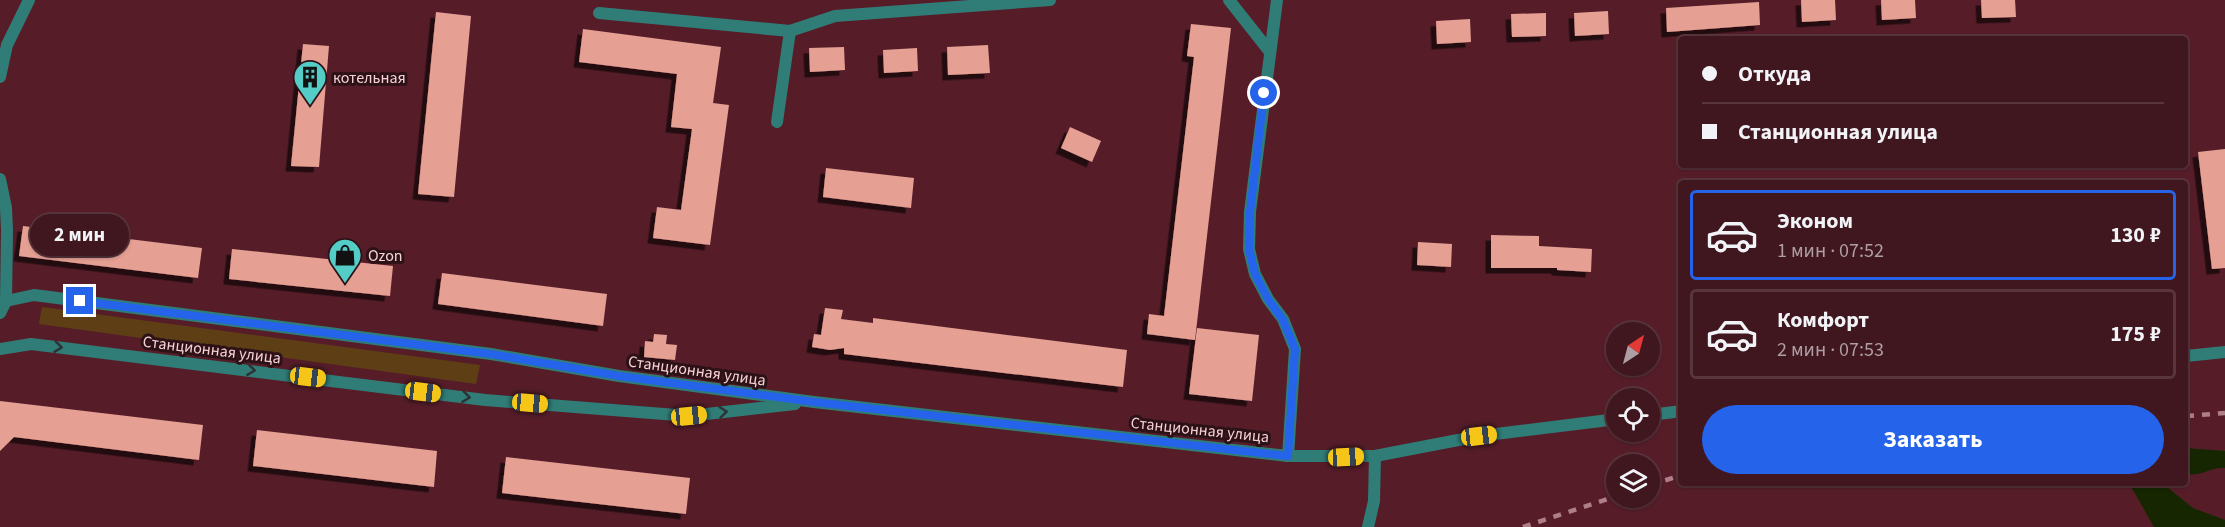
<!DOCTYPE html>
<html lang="ru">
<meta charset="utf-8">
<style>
body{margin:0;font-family:"Source Sans 3",sans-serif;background:#471f28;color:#f1f3f6;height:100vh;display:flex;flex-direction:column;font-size:22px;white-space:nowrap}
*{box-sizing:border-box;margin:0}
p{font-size:20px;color:#ae9fa4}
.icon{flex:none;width:33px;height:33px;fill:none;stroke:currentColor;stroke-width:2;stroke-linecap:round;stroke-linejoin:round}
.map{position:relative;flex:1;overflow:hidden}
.drawer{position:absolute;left:1678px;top:180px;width:510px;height:306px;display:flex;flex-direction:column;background:#40161f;border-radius:6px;box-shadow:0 2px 4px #0004,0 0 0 2px #59353d}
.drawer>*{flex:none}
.banner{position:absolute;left:1678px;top:36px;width:510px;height:132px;border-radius:6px;box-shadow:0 2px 4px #0004,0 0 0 2px #59353d;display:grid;align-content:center;height:132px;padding:0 24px;background:#40161f}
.needle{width:39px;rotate:36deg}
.buttons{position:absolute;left:1606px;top:322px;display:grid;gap:12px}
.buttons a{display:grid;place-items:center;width:54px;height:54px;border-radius:50%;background:#40161f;box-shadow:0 2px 4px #0004,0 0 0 2px #59353d;font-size:30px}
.end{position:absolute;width:27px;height:27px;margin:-14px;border:8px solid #2563eb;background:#fff;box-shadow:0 0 0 3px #fff}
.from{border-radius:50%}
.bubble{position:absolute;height:42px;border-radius:21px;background:#40161f;box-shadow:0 2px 4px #0004,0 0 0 2px #59353d;font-size:20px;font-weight:700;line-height:42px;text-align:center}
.car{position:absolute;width:18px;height:36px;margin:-18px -9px;border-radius:8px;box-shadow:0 0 4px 2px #0007;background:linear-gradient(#f5c518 24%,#345 0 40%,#f5c518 0 76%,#345 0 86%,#f5c518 0)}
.banner b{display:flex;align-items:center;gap:21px;height:57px;font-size:22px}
.banner b+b{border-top:2px solid #59353d}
.banner i{width:15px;height:15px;background:#f1f3f6}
ul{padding:10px 0 0;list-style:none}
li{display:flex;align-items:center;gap:18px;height:90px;margin:0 12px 9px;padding:0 12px;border:3px solid #59353d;border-radius:6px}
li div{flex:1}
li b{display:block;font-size:22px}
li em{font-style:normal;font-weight:700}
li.current{border-color:#2563eb}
li>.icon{width:54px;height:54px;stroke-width:1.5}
.action{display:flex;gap:12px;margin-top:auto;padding:12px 24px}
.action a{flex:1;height:69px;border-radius:36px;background:#2563eb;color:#fff;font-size:24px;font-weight:700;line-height:69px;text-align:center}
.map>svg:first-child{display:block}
.green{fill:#5e3f15}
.water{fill:#162601}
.building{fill:#e59f93;filter:url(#shadow)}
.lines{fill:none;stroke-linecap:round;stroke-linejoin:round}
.minor{stroke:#307d78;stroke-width:12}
.tertiary{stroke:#307d78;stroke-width:12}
.rail{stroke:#ae7f87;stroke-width:4.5;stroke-dasharray:8 8;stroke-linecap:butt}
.oneway{stroke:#2d3234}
.route{stroke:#2563eb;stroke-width:8}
.labels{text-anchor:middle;stroke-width:6;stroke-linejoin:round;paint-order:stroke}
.poi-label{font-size:16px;fill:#f7d1d5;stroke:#2c1217;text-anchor:start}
.street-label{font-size:16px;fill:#f7d1d5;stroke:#2c1217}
</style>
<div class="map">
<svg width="2225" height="527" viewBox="0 0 2225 527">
<defs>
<filter id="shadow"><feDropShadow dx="-5.5" dy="5.5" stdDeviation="0" flood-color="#0009"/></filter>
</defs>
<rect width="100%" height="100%" fill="#561d29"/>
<!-- green -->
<polygon class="green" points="42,307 480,365 476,384 39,324"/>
<!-- water -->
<g class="water">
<path d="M2186 448 2225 451V468C2208 467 2203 477 2186 474Z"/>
<polygon points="2129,483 2162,483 2193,508 2225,520 2225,527 2154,527"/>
</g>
<!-- building -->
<g class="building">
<polygon points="1801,0 1835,0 1836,20 1802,22"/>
<polygon points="1881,0 1915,0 1916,18 1882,20"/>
<polygon points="1981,0 2015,0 2016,17 1982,18"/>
<polygon points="1759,2 1760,25 1667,32 1666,8"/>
<polygon points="1608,11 1609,34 1575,36 1574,13"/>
<polygon points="436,12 471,16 454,197 418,194"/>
<polygon points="1546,13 1546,36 1512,37 1511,14"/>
<polygon points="1470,19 1471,42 1437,44 1436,21"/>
<polygon points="1191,24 1231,28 1195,340 1147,334 1149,314 1164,316 1194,57 1187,56"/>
<polygon points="583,29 721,47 713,103 729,105 710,245 653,238 657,207 681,210 692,129 671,127 677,74 579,62"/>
<polygon points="303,44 329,46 319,167 291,166"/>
<polygon points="988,45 990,73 948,75 947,47"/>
<polygon points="844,47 845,70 810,72 809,48"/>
<polygon points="917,48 918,71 884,73 883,50"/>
<polygon points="1070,127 1101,141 1092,162 1061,148"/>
<polygon points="2225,149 2225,268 2212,269 2198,152"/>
<polygon points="826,168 914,178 911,208 823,197"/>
<polygon points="23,226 202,248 198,278 19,256"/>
<polygon points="1491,235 1539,236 1539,246 1592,249 1591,272 1557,270 1557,268 1491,268"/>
<polygon points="1418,242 1452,244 1451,267 1417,265"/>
<polygon points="232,249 393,266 390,296 229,279"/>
<polygon points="442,273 607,294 603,326 438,304"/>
<polygon points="825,308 843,310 841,319 873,323 873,318 1127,350 1123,387 844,354 844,348 830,350 812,347 814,334 821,335"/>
<polygon points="1197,328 1259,335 1252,401 1189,394"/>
<polygon points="654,334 667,335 666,344 677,345 675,360 644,357 645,341 653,342"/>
<polygon points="0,401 203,425 199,460 14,437 0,451"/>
<polygon points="257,430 437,451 434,487 253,466"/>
<polygon points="506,457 690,478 686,514 502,493"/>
</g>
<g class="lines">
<!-- minor -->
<g class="minor">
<polyline points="1229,0 1270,52"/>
<polyline points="1277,0 1250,212 1249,249 1255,274 1268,299 1283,319 1295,349 1288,456"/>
<polyline points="599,13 790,31 835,16 1050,0"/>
<polyline points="0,77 7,45 29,0"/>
<polyline points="777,122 790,31"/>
<polyline points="0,179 6,208 7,230 6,301"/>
<polyline points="1368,527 1374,501 1375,456"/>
</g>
<!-- tertiary -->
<g class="tertiary">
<polyline points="0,313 6,301 34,295 491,354 619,376 814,402 1288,456 1375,456 1479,436 1617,419"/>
<polyline points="0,349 31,344 485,400 689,416 795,404"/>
<polyline points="2186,356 2225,352"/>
<polyline points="1650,415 1682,411"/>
</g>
<!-- rail -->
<g class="rail">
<polyline points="2186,416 2225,413"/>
<polyline points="1650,485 1682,475"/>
<polyline points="1523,527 1617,496"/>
</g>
</g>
<!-- one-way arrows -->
<defs><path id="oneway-chevron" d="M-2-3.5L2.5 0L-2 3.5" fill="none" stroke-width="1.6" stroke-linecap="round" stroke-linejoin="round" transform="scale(1.5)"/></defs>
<g class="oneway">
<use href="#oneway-chevron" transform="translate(58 347) rotate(7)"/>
<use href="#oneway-chevron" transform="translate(251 370) rotate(7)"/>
<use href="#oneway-chevron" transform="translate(466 397) rotate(7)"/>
<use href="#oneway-chevron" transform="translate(723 412) rotate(-6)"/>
</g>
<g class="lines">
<!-- route -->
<polyline class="route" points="80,301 491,354 619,376 814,402 1288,456 1295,349 1283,320 1268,299 1255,274 1249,249 1250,212 1264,93"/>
</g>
<!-- icons -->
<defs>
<symbol id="building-pin" viewBox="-11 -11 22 30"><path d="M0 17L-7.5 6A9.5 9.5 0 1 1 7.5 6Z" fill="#54cdc6" stroke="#2c1217"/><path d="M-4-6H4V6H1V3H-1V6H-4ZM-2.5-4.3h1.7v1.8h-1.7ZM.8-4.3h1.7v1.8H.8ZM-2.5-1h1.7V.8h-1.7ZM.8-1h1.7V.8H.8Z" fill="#111"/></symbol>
<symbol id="shop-pin" viewBox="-11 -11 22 30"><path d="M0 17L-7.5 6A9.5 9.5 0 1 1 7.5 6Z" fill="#54cdc6" stroke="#2c1217"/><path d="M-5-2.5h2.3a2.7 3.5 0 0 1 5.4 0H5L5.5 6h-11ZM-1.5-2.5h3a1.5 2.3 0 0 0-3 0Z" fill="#111"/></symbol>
</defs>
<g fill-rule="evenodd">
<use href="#building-pin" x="291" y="58" width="38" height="52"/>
<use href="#shop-pin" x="326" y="236" width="38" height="52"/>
</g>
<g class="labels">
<!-- poi labels -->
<g class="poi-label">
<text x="333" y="83">котельная</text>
<text x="368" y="261">Ozon</text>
</g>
<!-- street labels -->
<g class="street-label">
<text transform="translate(212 349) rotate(7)" y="6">Станционная улица</text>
<text transform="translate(697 370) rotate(8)" y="6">Станционная улица</text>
<text transform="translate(1200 429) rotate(6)" y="6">Станционная улица</text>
</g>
</g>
</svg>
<div class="buttons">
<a><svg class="needle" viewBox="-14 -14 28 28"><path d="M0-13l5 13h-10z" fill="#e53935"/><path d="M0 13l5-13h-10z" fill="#ae9fa4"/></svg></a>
<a><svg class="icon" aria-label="locate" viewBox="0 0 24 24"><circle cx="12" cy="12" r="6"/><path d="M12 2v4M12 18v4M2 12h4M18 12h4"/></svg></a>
<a><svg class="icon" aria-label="layers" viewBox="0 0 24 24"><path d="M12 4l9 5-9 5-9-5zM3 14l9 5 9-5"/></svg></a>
</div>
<i class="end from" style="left:1264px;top:93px"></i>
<i class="end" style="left:80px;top:301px"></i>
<div class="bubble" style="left:30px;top:214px;width:99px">2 мин</div>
<i class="car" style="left:308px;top:377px;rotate:97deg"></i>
<i class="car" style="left:423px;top:392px;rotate:97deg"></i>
<i class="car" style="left:530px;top:403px;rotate:95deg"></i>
<i class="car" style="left:689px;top:416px;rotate:84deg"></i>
<i class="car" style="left:1479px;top:436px;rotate:83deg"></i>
<i class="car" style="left:1346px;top:457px;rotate:87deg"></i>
<div class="banner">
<b><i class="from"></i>Откуда</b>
<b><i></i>Станционная улица</b>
</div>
<section class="drawer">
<ul>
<li class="current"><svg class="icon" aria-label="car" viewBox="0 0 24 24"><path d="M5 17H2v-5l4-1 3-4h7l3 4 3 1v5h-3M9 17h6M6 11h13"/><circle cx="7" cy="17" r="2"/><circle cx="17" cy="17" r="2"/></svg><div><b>Эконом</b><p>1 мин · 07:52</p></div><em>130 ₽</em></li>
<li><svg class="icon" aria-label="car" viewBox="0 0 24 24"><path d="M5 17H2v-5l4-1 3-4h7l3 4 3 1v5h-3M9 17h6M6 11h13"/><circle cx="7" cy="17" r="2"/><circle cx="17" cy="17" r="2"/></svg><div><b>Комфорт</b><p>2 мин · 07:53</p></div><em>175 ₽</em></li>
</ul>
<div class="action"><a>Заказать</a></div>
</section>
</div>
